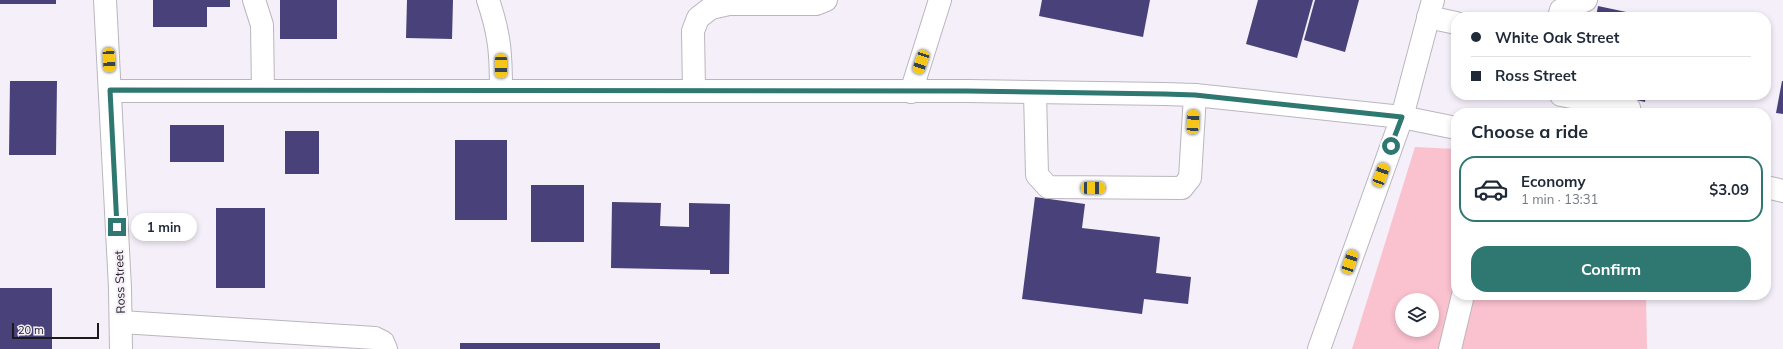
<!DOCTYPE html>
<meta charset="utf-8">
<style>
body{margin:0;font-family:Mulish,sans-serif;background:#f2f2f3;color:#1f2937;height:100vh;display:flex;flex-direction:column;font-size:15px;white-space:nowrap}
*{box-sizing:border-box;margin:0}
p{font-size:13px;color:#747a83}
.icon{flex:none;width:22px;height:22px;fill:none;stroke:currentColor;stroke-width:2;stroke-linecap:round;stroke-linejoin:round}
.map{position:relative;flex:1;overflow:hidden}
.sheet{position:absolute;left:1451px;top:108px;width:320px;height:192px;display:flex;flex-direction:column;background:#fff;border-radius:16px;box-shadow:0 2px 6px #0003}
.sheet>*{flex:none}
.top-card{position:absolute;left:1451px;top:12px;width:320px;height:88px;border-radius:16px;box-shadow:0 2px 6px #0003;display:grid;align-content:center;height:88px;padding:0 20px;background:#fff}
.controls{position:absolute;left:1395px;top:293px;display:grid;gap:8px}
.controls a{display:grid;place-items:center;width:44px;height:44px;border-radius:50%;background:#fff;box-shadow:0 2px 6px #0003;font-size:20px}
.scale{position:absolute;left:12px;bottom:10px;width:87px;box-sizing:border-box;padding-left:4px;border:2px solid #1b191c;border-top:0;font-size:11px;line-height:14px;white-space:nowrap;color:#1b191c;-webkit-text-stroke:3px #f4eff8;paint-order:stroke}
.end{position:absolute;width:18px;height:18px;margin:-9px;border:5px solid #2f7771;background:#fff;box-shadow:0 0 0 2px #fff}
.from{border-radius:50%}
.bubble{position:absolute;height:28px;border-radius:14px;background:#fff;box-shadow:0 2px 6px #0003;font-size:13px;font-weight:700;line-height:28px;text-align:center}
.car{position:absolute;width:12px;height:24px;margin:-12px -6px;border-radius:5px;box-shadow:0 0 3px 1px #0007;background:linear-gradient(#f5c518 24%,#345 0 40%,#f5c518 0 76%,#345 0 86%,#f5c518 0)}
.top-card b{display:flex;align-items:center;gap:14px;height:38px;font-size:15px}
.top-card b+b{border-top:1px solid #e0e1e3}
.top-card i{width:10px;height:10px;background:#1f2937}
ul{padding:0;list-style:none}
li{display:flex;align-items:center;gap:12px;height:66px;margin:0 8px 6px;padding:0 12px;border:2px solid transparent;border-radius:16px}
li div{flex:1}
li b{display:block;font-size:15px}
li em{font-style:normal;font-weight:700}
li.selected{border-color:#2f7771}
li>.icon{width:36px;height:36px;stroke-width:1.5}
h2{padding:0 20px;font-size:18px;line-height:48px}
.button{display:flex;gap:8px;margin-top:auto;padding:8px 20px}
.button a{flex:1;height:46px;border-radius:16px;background:#2f7771;color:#fff;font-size:16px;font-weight:700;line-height:46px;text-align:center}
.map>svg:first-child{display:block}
.green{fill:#fac1cf;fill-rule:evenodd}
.building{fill:#48417a}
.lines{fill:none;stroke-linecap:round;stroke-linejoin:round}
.minor-casing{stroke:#bbb6be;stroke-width:24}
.minor{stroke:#fff;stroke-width:22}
.route{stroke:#2f7771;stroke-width:5}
.labels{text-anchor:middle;stroke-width:4;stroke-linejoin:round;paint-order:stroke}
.street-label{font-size:12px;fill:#1b191c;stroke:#f4eff8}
</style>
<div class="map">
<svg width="1783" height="349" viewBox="0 0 1783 349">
<rect width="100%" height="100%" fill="#f4eff8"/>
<!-- green -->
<path class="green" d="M1415 147 1456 149V295H1646L1647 349H1352ZM1402 300H1432V330H1402Z"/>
<!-- building -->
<g class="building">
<rect x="0" y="0" width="56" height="4"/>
<polygon points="153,0 230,0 230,7 207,7 207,27 153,27"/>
<rect x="280" y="0" width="57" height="39"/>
<polygon points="407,0 453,0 452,39 406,38"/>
<polygon points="1042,0 1150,0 1143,37 1039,16"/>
<polygon points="1258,0 1313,0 1297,58 1246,44"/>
<polygon points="1315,0 1359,0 1345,52 1304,40"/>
<polygon points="1598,6 1645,16 1645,17 1596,17"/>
<polygon points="10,81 57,81 56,155 9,155"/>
<polygon points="1782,81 1783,81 1783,114 1776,113"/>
<polygon points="1615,95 1646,95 1645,102"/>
<rect x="170" y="125" width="54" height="37"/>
<rect x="285" y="131" width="34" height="43"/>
<rect x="455" y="140" width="52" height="80"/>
<rect x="531" y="185" width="53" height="57"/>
<polygon points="1035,197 1085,204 1082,228 1160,237 1156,273 1191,277 1188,304 1144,299 1142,314 1022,299"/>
<polygon points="612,202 661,203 660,226 689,227 689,203 730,204 729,274 710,274 710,270 611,268"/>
<rect x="216" y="208" width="49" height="80"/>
<rect x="0" y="288" width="52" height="61"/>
<rect x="460" y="343" width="200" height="6"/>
</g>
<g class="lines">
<defs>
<g id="minor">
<polyline points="105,0 120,288 121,349"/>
<polyline points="254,0 262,25 263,91"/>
<path d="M488 0C500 35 501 55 501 91"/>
<polyline points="1428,17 1456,23"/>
<polyline points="1559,17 1561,10 1586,0"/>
<polyline points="110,91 967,91 1164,94 1195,95 1402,117 1456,128"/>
<polyline points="694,91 693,31 698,18 711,8 729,4 816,4 826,0"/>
<polyline points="911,92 940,0"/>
<polyline points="1035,92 1037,175 1048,187 1182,188 1190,178 1195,95"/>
<polyline points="1561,95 1629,108 1628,113"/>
<polyline points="1766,187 1783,191"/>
<polyline points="121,322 375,338 383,342 386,349"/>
<polyline points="1319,349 1402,117 1433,0"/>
<polyline points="1450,349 1463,295"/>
</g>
</defs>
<!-- minor casing -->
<use href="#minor" class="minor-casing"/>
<!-- minor -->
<use href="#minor" class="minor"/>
</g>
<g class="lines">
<!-- route -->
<polyline class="route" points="117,227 110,90 967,91 1164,94 1195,95 1402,117 1391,146"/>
</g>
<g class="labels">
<!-- street labels -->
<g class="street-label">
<text transform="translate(120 282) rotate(-92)" y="4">Ross Street</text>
</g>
</g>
</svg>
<div class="controls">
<a><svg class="icon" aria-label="layers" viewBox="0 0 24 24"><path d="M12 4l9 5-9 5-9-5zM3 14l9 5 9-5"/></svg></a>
</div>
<div class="scale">20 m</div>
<i class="end from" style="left:1391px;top:146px"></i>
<i class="end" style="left:117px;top:227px"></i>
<div class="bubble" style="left:131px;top:213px;width:66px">1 min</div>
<i class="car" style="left:109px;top:60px;rotate:177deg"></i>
<i class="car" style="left:921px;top:62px;rotate:199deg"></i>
<i class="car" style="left:501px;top:66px;rotate:180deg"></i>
<i class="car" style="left:1193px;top:122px;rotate:3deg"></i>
<i class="car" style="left:1381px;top:175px;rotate:20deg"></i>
<i class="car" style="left:1093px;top:188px;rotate:90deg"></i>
<i class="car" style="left:1350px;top:262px;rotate:19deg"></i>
<div class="top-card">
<b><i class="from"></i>White Oak Street</b>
<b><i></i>Ross Street</b>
</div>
<section class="sheet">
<h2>Choose a ride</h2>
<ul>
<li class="selected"><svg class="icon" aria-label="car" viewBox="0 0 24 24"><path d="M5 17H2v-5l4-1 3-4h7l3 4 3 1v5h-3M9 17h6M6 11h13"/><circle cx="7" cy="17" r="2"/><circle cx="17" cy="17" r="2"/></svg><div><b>Economy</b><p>1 min · 13:31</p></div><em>$3.09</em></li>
</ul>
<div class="button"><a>Confirm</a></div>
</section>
</div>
